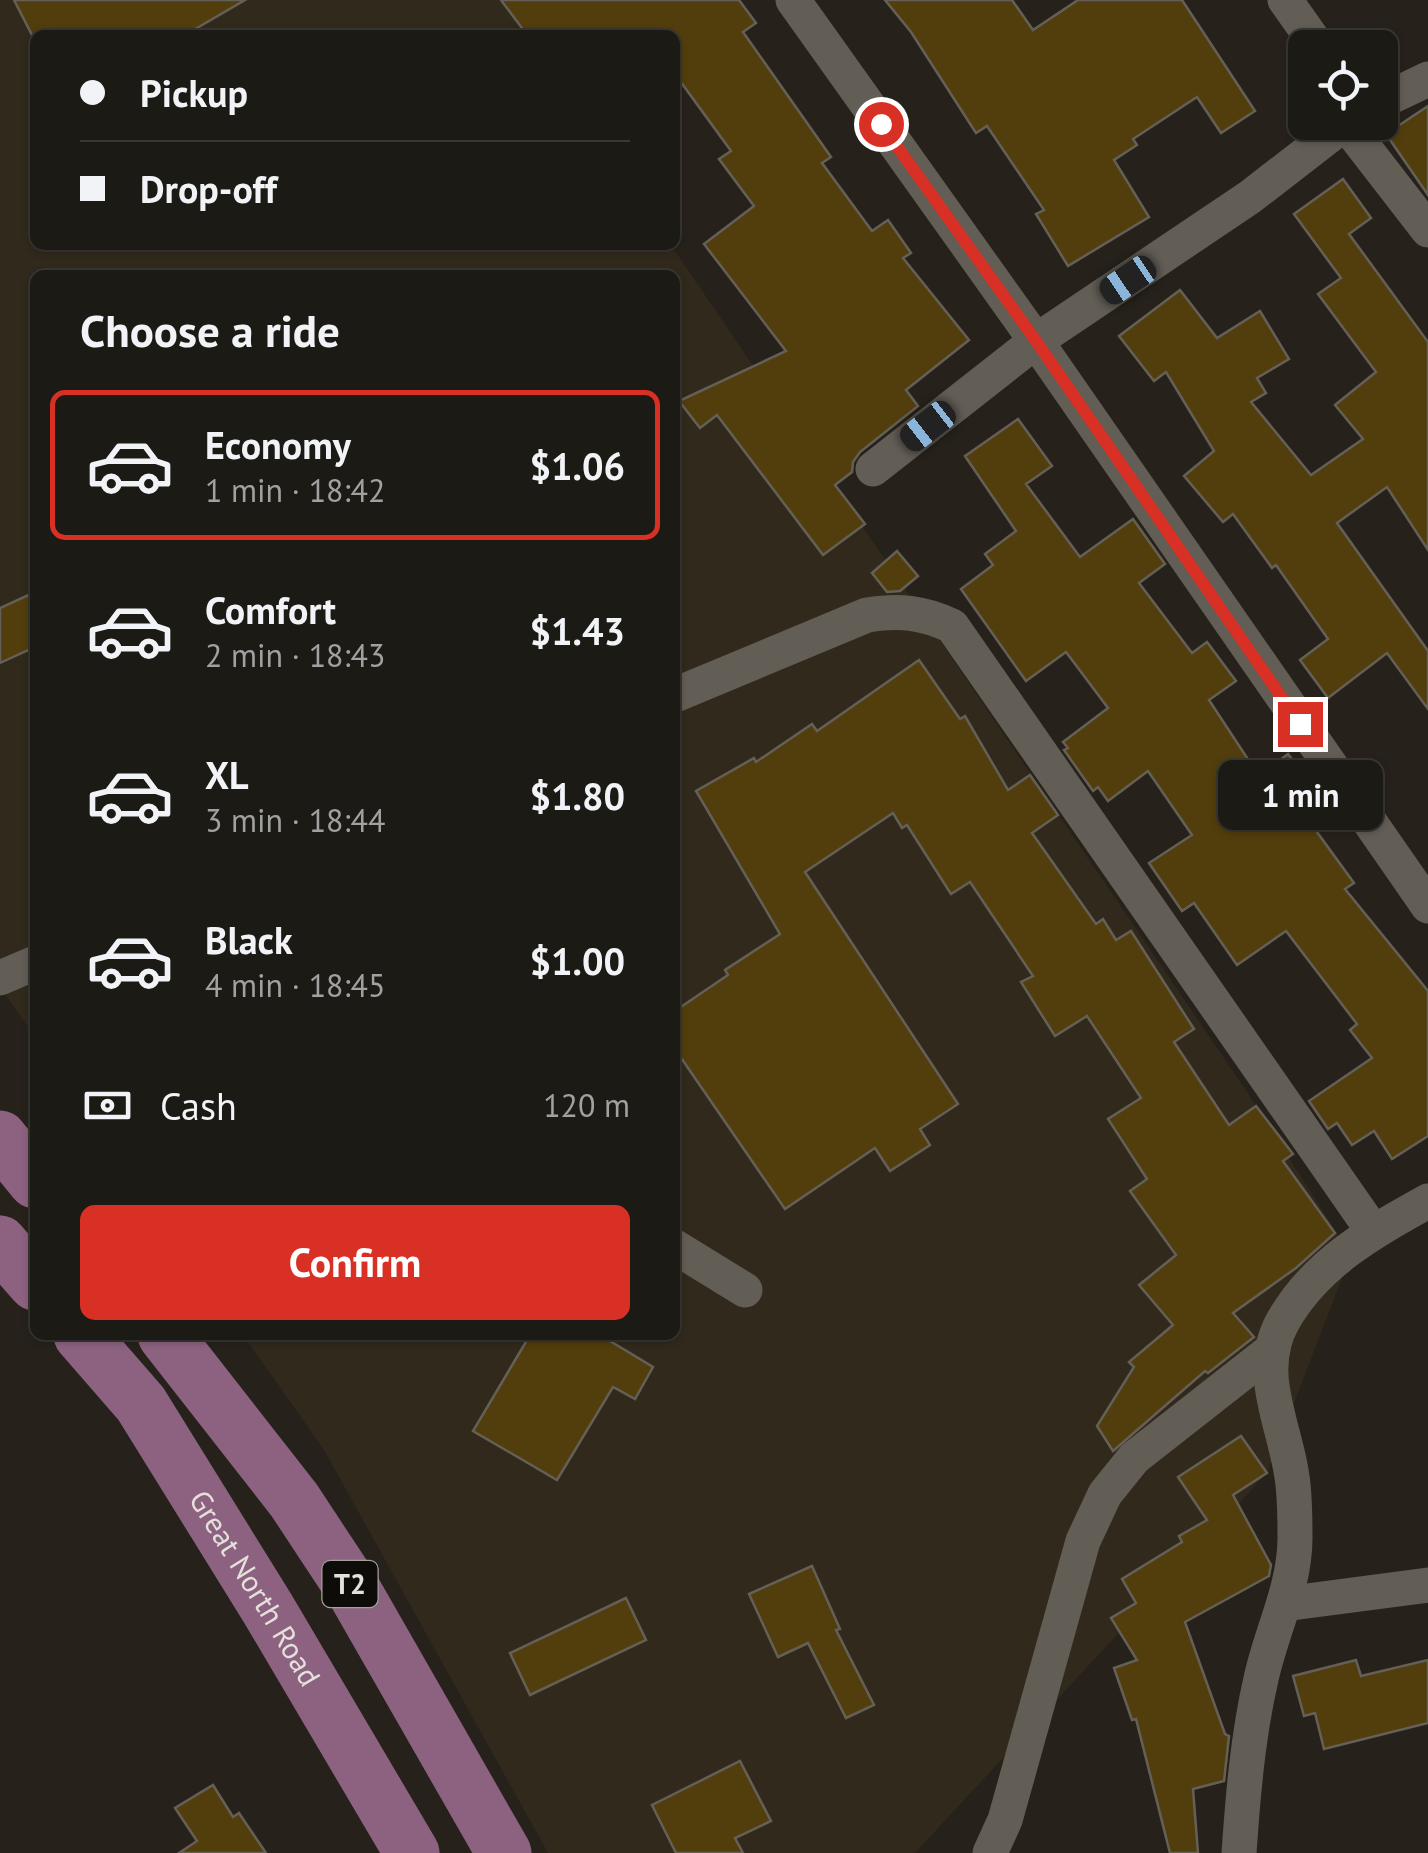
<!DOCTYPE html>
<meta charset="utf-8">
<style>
body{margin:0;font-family:"PT Sans",sans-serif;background:#25231d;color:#f1f3f6;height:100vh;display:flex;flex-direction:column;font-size:38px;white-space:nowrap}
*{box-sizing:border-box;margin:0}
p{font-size:32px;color:#a0a1a0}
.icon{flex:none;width:55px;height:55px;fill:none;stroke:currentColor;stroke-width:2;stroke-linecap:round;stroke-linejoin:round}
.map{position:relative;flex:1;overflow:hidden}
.side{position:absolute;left:30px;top:270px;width:650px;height:1070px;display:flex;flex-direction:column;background:#1c1a14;border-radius:15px;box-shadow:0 2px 8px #0004,0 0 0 2px #3a3834}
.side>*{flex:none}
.hud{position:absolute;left:30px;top:30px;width:650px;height:220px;border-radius:15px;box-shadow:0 2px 8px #0004,0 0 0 2px #3a3834;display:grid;align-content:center;height:220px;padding:0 50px;background:#1c1a14}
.fabs{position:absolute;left:1288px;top:30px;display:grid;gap:20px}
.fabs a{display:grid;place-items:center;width:110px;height:110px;border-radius:15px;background:#1c1a14;box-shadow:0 2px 8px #0004,0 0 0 2px #3a3834;font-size:50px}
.end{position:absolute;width:45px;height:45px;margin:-22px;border:12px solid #d93025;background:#fff;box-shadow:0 0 0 5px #fff}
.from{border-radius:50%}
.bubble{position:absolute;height:70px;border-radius:15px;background:#1c1a14;box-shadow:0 2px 8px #0004,0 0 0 2px #3a3834;font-size:32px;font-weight:700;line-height:70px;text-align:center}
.car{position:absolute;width:30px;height:60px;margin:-30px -15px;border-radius:12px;box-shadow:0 0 8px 2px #0007;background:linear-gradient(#222 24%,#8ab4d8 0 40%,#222 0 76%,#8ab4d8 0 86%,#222 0)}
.hud b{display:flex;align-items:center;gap:35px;height:95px;font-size:38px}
.hud b+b{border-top:2px solid #3a3834}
.hud i{width:25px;height:25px;background:#f1f3f6}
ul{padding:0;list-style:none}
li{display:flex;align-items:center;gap:30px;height:150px;margin:0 20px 15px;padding:0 30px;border:5px solid transparent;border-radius:15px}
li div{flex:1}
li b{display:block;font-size:38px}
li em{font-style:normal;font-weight:700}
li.selected{border-color:#d93025}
li>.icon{width:90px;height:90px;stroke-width:1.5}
h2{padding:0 50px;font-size:45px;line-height:120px}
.pay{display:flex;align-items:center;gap:25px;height:110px;padding:0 50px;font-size:38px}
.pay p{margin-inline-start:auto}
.action{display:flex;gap:20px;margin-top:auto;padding:20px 50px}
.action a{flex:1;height:115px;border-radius:15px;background:#d93025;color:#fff;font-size:40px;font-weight:700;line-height:115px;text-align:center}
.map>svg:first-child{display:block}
.built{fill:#30291c}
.building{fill:#523e0c;stroke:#656057;stroke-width:2.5}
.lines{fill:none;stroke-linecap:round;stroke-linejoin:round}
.street{stroke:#625d55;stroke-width:35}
.primary{stroke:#8d6281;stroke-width:55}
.route{stroke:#d93025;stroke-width:12}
.labels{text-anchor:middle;stroke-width:8;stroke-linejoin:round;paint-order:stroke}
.shield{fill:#0e0c09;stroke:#a4a19d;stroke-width:2.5}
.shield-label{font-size:28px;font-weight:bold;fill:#e4e1dc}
.street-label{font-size:30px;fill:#e4e1dc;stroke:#0e0c09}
</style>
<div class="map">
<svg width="1428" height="1853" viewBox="0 0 1428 1853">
<rect width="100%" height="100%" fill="#26221b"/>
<!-- built -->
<polygon class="built" points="0,0 501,0 524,35 35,35 35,245 671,245 1243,1086 1351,1255 1267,1473 915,1853 548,1853 324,1450 243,1335 675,1335 675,275 35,275 35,1037 0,987"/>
<!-- building -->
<g class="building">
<polygon points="14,0 245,0 185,35 32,35"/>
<polygon points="501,0 739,0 756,23 743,32 831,157 822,163 872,231 888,220 911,253 903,258 969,340 906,390 918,406 860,452 853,462 852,472 835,485 865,524 823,555 717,415 700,428 679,401 786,351 704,244 754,206 719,159 731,151 675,74 675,35 527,35"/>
<polygon points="885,0 1012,0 1033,30 1078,0 1182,0 1255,111 1221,133 1197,97 1133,139 1137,145 1114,160 1149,217 1068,266 1036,214 1044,210 987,126 976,133 911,32"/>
<polygon points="1428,106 1428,195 1386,134"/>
<polygon points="1343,179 1371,218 1349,234 1428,342 1428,550 1387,487 1337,523 1428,651 1428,709 1387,653 1328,698 1300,660 1328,639 1276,565 1272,568 1233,514 1223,522 1184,476 1214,451 1166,372 1154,381 1119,336 1180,290 1217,338 1260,311 1289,359 1257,378 1266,393 1251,402 1311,475 1363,439 1335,405 1376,372 1318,294 1341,278 1294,214"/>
<polygon points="1018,419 1052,466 1026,484 1080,557 1133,519 1165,564 1139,583 1192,653 1207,642 1236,681 1209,700 1259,776 1288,754 1320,796 1301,810 1354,883 1345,889 1428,991 1428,1136 1392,1159 1374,1131 1352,1145 1337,1123 1328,1129 1309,1101 1372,1058 1350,1030 1357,1024 1286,931 1237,965 1194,903 1182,911 1149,863 1192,835 1148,771 1108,801 1098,787 1093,791 1064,750 1068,748 1063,742 1108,708 1066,652 1026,681 961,589 993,565 985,554 1016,531 965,456"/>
<polygon points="897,551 918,576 900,591 887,592 872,573"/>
<polygon points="35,592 35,647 0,663 0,608"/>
<polygon points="919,660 960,719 965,716 1008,790 1030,775 1058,815 1032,833 1096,924 1103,919 1116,940 1131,931 1194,1029 1174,1042 1229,1125 1256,1106 1293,1154 1283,1161 1335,1233 1296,1268 1233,1313 1254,1337 1208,1373 1205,1371 1113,1451 1097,1426 1134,1367 1129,1362 1173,1325 1139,1285 1176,1255 1130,1191 1147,1179 1108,1119 1141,1098 1087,1016 1055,1036 1021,982 1033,976 970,882 951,894 907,825 902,828 893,813 805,872 958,1104 920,1129 930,1145 890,1171 875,1148 785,1209 675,1049 675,1011 728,975 725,970 780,934 696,791 754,758 756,762 812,724 817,731"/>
<polygon points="530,1335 600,1335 653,1367 635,1399 613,1387 557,1480 473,1431"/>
<polygon points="1241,1436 1267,1473 1233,1495 1271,1565 1270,1570 1269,1576 1185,1622 1225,1734 1229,1736 1224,1781 1193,1789 1198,1853 1170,1853 1136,1719 1132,1720 1114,1668 1137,1660 1111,1618 1136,1603 1122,1579 1182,1542 1179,1536 1207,1520 1178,1477"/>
<polygon points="812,1566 840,1629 836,1630 874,1705 846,1718 808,1643 778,1657 749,1594"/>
<polygon points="626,1598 646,1640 530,1695 510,1653"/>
<polygon points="1356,1660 1361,1676 1428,1660 1428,1723 1324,1749 1315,1713 1304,1716 1293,1676"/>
<polygon points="740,1761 771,1821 735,1838 743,1853 676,1853 652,1805"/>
<polygon points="213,1785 233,1817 239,1813 266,1853 179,1853 197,1841 175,1808"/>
</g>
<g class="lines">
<!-- street -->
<g class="street">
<polyline points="793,0 1036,341 1428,906"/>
<polyline points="1285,0 1319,48"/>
<polyline points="1380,102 1428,79"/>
<polyline points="1346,124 1428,230"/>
<polyline points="873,469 1036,341 1250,197 1347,122"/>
<path d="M675 695 867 615C899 610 922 612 952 626L1373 1231"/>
<polyline points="0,978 35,963"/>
<polyline points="675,1247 745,1290"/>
<polyline points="1284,1604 1428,1585"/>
<polyline points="990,1853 1005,1820 1083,1541 1105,1494 1134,1458 1273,1349"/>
<path d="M1239 1853C1243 1795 1248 1735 1261 1679 1271 1632 1295 1587 1295 1538 1295 1518 1295 1496 1292 1477 1285 1425 1254 1372 1283 1321 1316 1263 1372 1232 1428 1201"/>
</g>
<!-- primary -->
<g class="primary">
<polyline points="0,1138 35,1181"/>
<polyline points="0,1243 35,1283"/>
<path id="s1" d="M81 1335 141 1404 268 1609 412 1853"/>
<polyline points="165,1335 294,1500 354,1591 504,1853"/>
</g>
</g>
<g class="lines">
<!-- route -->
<polyline class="route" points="881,124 1036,341 1300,724"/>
</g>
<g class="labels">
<!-- shield labels -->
<rect class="shield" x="322.5" y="1561" width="55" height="46" rx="8"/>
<g class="shield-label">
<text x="350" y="1594">T2</text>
</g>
<!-- street labels -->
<g class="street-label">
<text dy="10" stroke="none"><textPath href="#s1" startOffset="308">Great North Road</textPath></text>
</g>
</g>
</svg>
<div class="fabs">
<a><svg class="icon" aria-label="locate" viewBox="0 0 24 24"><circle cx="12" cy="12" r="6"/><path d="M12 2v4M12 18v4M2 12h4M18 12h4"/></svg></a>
</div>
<i class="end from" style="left:881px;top:124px"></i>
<i class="end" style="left:1300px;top:724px"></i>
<div class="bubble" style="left:1218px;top:760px;width:165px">1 min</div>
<i class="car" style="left:1128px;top:280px;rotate:236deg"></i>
<i class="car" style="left:928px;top:426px;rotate:232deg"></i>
<div class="hud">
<b><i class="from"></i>Pickup</b>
<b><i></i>Drop-off</b>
</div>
<section class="side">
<h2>Choose a ride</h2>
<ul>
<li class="selected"><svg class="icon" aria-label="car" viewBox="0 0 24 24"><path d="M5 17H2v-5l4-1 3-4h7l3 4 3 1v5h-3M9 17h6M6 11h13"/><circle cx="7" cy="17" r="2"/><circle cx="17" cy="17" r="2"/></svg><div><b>Economy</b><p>1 min · 18:42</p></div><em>$1.06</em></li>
<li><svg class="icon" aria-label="car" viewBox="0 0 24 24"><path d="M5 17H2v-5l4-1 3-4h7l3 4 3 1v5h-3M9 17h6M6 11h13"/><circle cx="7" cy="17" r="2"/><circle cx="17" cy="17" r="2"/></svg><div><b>Comfort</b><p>2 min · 18:43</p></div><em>$1.43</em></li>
<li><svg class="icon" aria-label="car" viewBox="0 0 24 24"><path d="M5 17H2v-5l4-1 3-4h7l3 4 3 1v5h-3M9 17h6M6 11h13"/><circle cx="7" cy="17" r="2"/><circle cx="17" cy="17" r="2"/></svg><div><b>XL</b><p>3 min · 18:44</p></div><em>$1.80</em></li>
<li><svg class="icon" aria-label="car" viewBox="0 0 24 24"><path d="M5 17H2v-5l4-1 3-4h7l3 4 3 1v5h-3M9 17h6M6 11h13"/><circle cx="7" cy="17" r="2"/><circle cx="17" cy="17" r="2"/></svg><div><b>Black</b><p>4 min · 18:45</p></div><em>$1.00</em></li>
</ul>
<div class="pay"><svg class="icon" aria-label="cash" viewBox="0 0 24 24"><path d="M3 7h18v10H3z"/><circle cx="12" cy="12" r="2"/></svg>Cash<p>120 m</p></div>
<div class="action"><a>Confirm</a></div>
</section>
</div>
